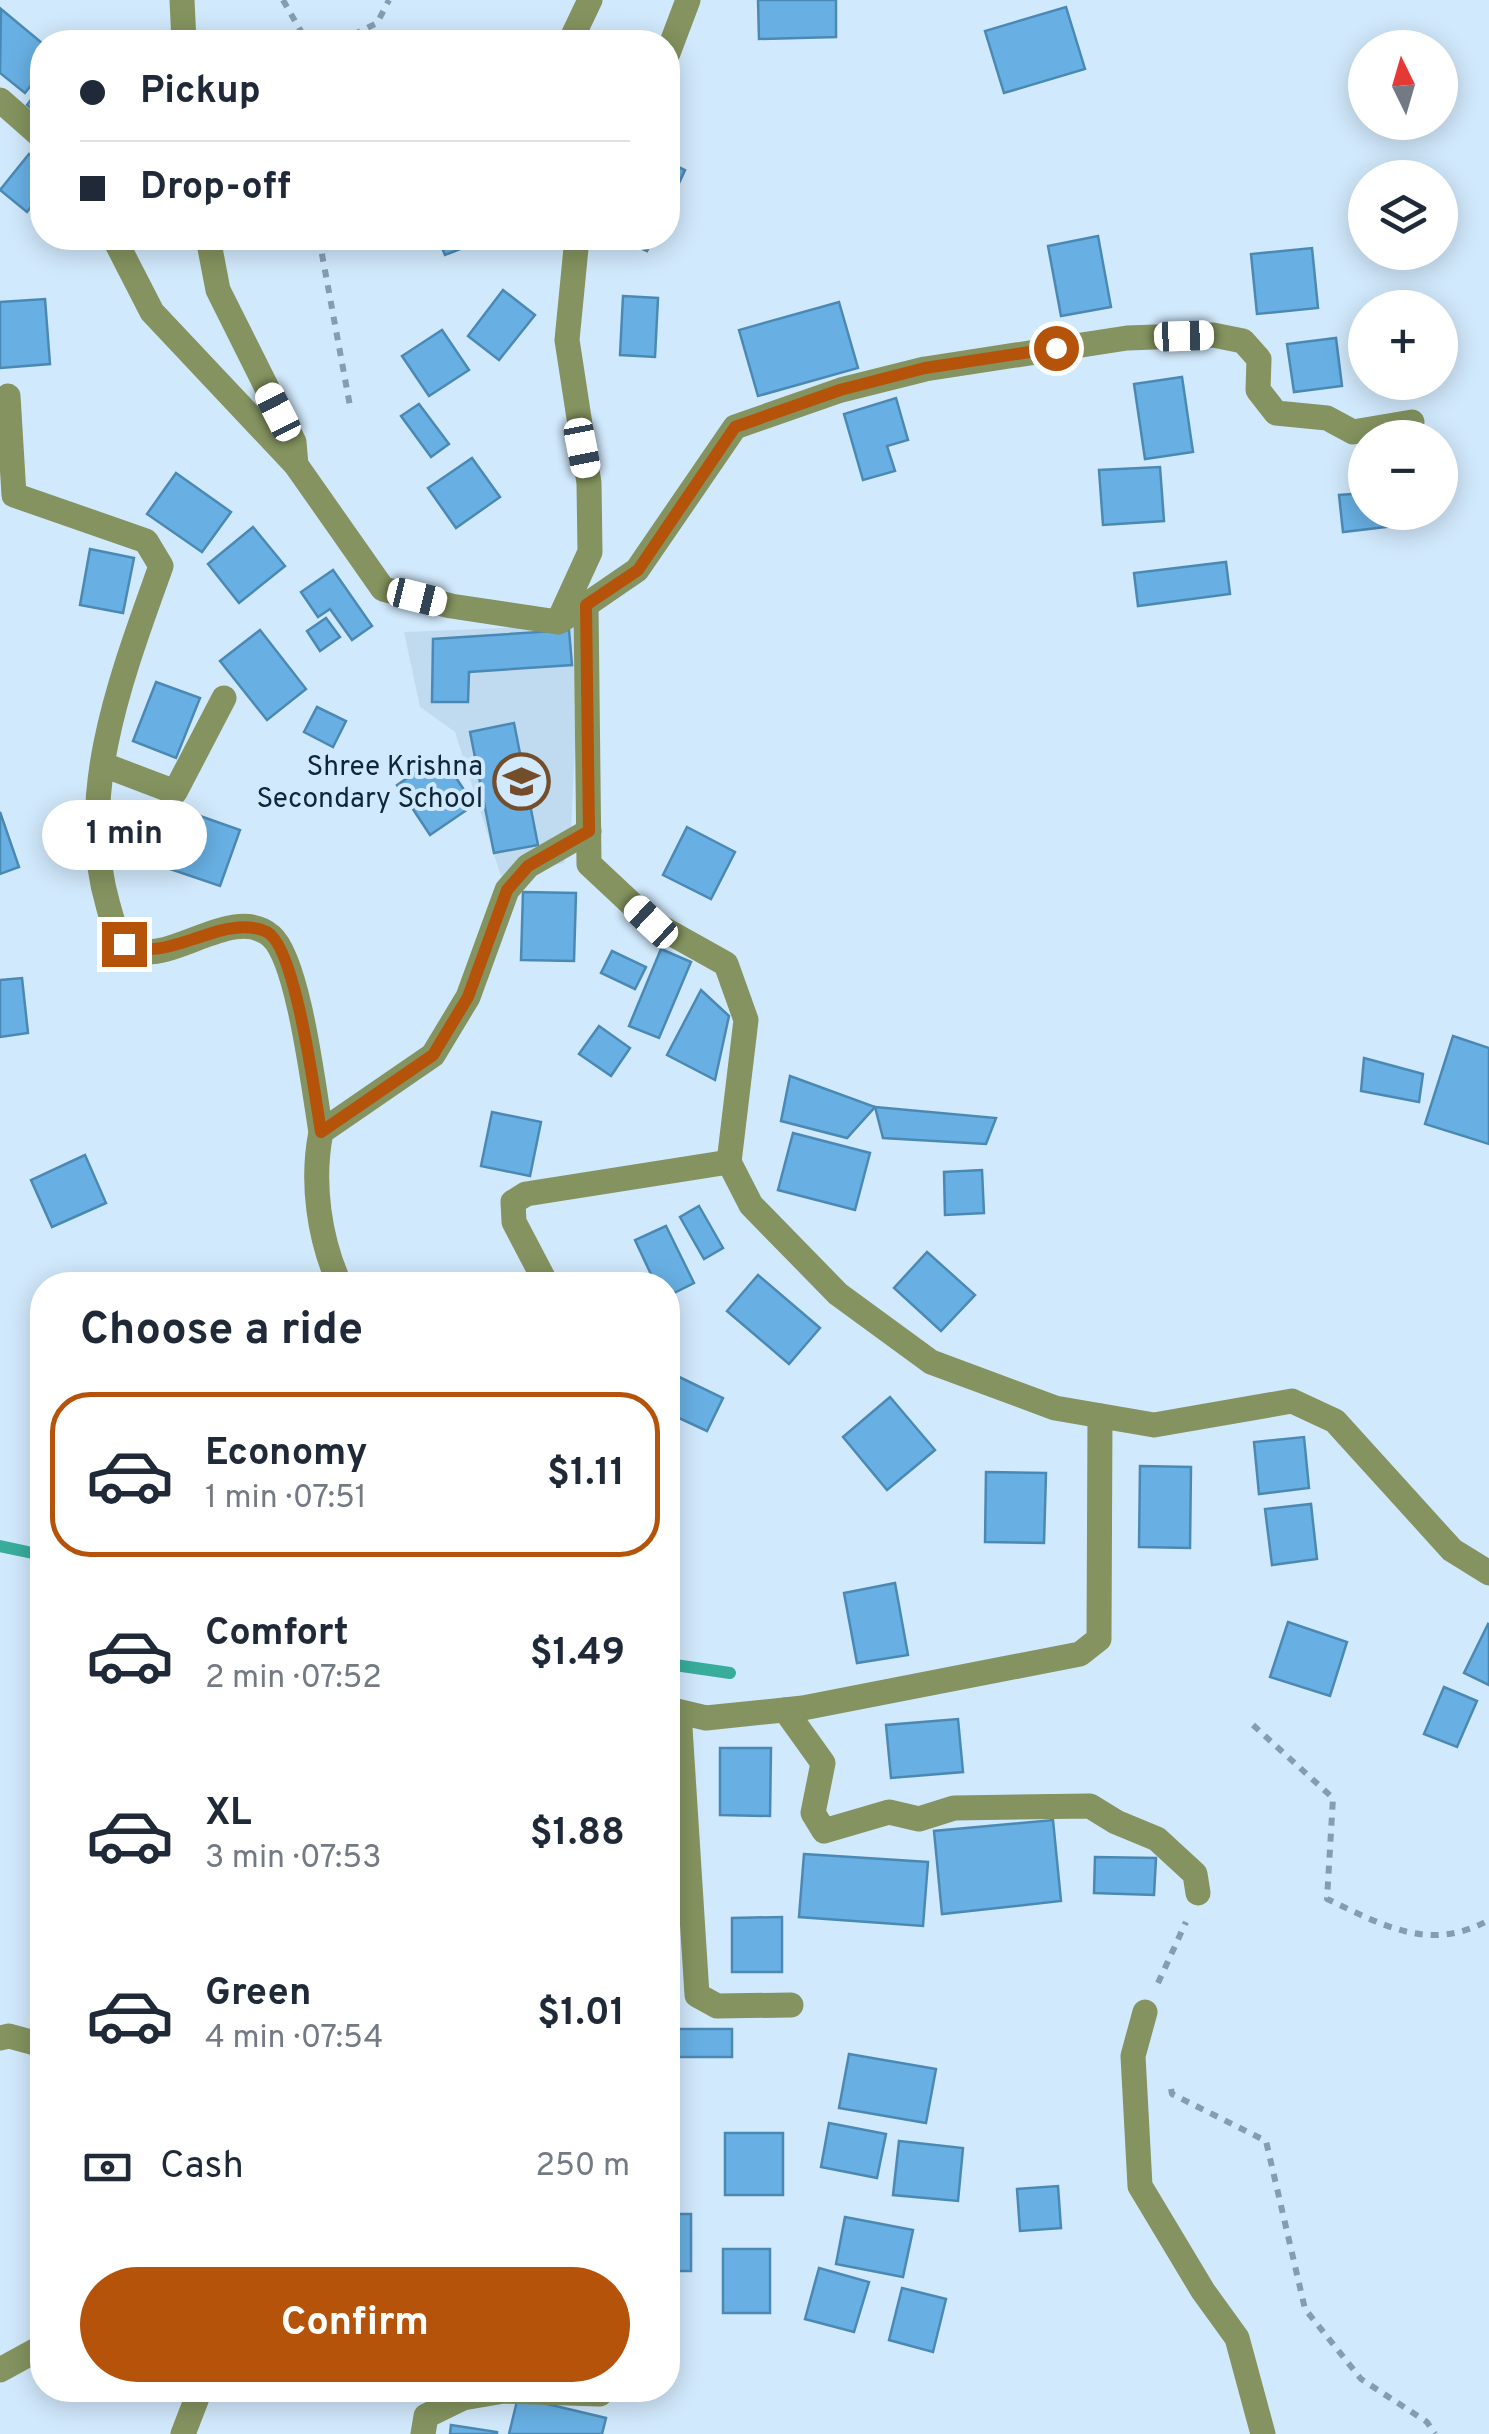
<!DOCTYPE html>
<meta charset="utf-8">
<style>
body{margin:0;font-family:Overpass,sans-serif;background:#f2f2f3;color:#1f2937;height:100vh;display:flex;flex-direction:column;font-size:38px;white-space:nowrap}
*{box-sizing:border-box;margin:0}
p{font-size:32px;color:#747a83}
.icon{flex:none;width:55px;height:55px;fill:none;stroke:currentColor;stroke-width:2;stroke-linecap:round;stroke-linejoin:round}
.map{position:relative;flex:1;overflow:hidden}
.sheet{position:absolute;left:30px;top:1272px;width:650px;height:1130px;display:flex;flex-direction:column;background:#fff;border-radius:40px;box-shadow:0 5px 25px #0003}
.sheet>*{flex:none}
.guide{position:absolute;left:30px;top:30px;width:650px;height:220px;border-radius:40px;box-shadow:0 5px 25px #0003;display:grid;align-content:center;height:220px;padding:0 50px;background:#fff}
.needle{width:65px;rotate:355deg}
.controls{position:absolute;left:1348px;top:30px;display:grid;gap:20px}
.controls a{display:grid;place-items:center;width:110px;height:110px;border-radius:50%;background:#fff;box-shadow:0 5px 25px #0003;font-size:50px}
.end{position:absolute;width:45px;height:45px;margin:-22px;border:12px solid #b45309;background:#fff;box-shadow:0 0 0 5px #fff}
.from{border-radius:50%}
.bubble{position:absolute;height:70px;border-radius:35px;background:#fff;box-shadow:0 5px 25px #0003;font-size:32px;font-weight:700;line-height:70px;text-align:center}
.car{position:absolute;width:30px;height:60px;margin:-30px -15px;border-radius:12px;box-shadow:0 0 8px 2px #0007;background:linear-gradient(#fff 24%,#345 0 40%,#fff 0 76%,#345 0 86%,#fff 0)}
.guide b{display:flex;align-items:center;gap:35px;height:95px;font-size:38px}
.guide b+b{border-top:2px solid #e0e1e3}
.guide i{width:25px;height:25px;background:#1f2937}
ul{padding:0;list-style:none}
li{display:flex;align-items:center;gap:30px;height:165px;margin:0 20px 15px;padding:0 30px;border:5px solid transparent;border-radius:40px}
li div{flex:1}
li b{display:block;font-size:38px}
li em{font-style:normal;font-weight:700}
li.on{border-color:#b45309}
li>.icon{width:90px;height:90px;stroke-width:1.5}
h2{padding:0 50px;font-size:45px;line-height:120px}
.pay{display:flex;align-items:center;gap:25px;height:110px;padding:0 50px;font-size:38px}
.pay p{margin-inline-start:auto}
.cta{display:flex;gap:20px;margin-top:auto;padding:20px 50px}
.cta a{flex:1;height:115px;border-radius:60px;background:#b45309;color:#fff;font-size:40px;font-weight:700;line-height:115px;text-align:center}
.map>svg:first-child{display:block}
.built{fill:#c0dbef}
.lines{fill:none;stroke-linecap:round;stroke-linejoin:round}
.stream{stroke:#39ad9c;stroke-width:12}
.building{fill:#68b0e4;stroke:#4b89b5;stroke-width:2.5}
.path{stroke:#859db0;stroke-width:6;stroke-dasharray:8 8;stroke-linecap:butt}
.minor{stroke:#84935f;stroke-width:25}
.route{stroke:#b45309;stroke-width:12}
.labels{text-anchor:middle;stroke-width:8;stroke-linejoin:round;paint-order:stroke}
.poi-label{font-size:28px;fill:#0d2739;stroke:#d1e9fc;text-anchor:end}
</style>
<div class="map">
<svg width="1489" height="2434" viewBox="0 0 1489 2434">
<rect width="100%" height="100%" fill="#d1e9fc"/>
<!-- built -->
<polygon class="built" points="581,625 571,831 564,863 501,876 455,732 420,707 404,632"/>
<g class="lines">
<!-- stream -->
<g class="stream">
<polyline points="0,1546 42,1555"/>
<polyline points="668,1664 730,1673"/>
</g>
</g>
<!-- building -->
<g class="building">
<polygon points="758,0 836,0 836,37 759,39"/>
<polygon points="1066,7 1085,69 1004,93 985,31"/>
<polygon points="1,9 42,43 42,71 25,93 0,73"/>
<polygon points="42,85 42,117 27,105"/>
<polygon points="29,154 42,164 42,193 27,212 0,190"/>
<polygon points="668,162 685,170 668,207"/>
<polygon points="1098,236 1111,307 1061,316 1048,246"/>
<polygon points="438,238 488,238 445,255"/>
<polygon points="618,238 653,238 647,251"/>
<polygon points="1312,248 1318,308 1257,314 1251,254"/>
<polygon points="503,290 535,315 499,360 468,336"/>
<polygon points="623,296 658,298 655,357 620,355"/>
<polygon points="45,299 50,364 0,368 0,302"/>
<polygon points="839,302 858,368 758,396 739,330"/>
<polygon points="442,330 469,370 429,396 402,356"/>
<polygon points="1336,338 1342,386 1294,392 1287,344"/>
<polygon points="1182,377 1193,452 1145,459 1134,384"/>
<polygon points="896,398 908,440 887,446 895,471 863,480 844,414"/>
<polygon points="419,404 449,444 431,457 401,416"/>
<polygon points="472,458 500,497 456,528 428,488"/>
<polygon points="1160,467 1164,521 1103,525 1099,470"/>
<polygon points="176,473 231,512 202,552 147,514"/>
<polygon points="1365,493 1365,512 1394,512 1395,526 1343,532 1339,495"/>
<polygon points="253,527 285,566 239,603 208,564"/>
<polygon points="90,549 134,558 123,613 80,605"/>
<polygon points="1226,562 1230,594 1138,606 1134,573"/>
<polygon points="333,570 372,626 352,640 330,609 318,617 301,592"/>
<polygon points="326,618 340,637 320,651 307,631"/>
<polygon points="260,630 306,689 267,720 220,661"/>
<polygon points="569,630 572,665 469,672 468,702 432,702 433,639"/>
<polygon points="156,682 200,698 176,758 133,741"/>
<polygon points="317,707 346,721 333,747 304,732"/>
<polygon points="514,723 538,845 494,853 470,732"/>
<polygon points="441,755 474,805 430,835 397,785"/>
<polygon points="183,810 240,830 220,886 164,867"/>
<polygon points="0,812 19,867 0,874"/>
<polygon points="687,827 735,852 711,899 663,875"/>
<polygon points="523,892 576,893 574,961 521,960"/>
<polygon points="661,949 691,962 659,1038 629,1026"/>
<polygon points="612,951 646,967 635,989 601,973"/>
<polygon points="22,978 28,1033 0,1037 0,980"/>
<polygon points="701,990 729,1016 715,1080 667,1055"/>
<polygon points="599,1026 630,1048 611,1076 579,1054"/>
<polygon points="1453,1036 1489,1048 1489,1144 1425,1124"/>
<polygon points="1364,1058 1423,1074 1419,1102 1361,1091"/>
<polygon points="790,1076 875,1107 847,1138 781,1121"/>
<polygon points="875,1107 996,1118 986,1144 883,1138"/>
<polygon points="492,1112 541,1122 530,1176 481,1166"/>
<polygon points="793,1133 870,1153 855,1210 778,1190"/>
<polygon points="85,1155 106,1203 52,1227 31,1180"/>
<polygon points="982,1170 984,1213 945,1215 944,1172"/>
<polygon points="699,1206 723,1248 704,1259 680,1217"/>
<polygon points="666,1226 694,1283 668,1296 668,1285 656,1285 635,1240"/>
<polygon points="927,1252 975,1295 941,1331 894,1288"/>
<polygon points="758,1275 820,1328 789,1364 727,1311"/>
<polygon points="671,1373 723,1398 707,1431 668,1413"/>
<polygon points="890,1397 935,1450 887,1490 843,1437"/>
<polygon points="1304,1437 1309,1488 1259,1494 1254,1442"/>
<polygon points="1140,1466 1191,1467 1190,1548 1139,1547"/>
<polygon points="986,1472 1046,1473 1044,1543 985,1542"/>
<polygon points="1311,1504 1317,1559 1272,1565 1265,1509"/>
<polygon points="895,1583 908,1655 857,1663 844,1593"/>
<polygon points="1288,1622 1347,1642 1330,1696 1270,1677"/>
<polygon points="1488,1624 1489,1625 1489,1685 1464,1673"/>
<polygon points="1444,1687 1477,1701 1457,1747 1424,1734"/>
<polygon points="958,1719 963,1772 891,1778 886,1725"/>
<polygon points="720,1748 771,1748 770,1816 720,1815"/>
<polygon points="1053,1820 1061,1901 942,1914 934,1831"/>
<polygon points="804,1854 928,1862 923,1926 799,1917"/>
<polygon points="1095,1857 1156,1858 1154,1895 1094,1893"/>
<polygon points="782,1917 782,1972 732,1972 732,1918"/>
<rect x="668" y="2029" width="64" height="28"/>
<polygon points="849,2054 936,2069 926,2123 839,2108"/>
<polygon points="829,2123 886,2134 877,2178 821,2167"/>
<rect x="725" y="2133" width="58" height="62"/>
<polygon points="899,2141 963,2148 958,2201 893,2195"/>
<polygon points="1058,2186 1061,2228 1020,2231 1017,2189"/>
<rect x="668" y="2214" width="23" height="57"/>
<polygon points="845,2217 913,2230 903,2277 836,2264"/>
<rect x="723" y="2249" width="47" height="64"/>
<polygon points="819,2268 869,2282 854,2332 805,2319"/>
<polygon points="902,2288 946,2299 933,2352 889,2340"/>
<polygon points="518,2397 606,2418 602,2434 509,2434"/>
<polygon points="451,2425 497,2432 497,2434 450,2434"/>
</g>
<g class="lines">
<!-- path -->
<g class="path">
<polyline points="283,0 307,42"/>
<polyline points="339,42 377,23 389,0"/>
<polyline points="319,238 350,406"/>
<path d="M1253 1725 1333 1798 1327 1899C1383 1925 1429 1953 1489 1920"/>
<polyline points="1158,1983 1186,1922"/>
<polyline points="1171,2089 1172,2094 1266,2141 1305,2309 1361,2379 1427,2422 1435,2434"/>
</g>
<!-- minor -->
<g class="minor">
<polyline points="182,0 184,42"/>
<polyline points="570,42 590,0"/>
<polyline points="668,53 688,0"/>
<polyline points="0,100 42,137"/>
<polyline points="114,238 152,312 296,465 383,589 451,606 558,622 586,605 589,864 651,922 726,964 746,1020 729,1162 751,1205 838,1294 931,1362 1055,1408 1154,1425 1292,1401 1335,1421 1452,1550 1489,1573"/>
<polyline points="208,238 218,290 294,442 296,465"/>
<path d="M8 396 14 495 146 541 161 566C124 670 75 793 108 905 113 924 118 946 140 951 177 959 236 905 271 936 299 960 314 1092 321 1132"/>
<polyline points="586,605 637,570 735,427 841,390 925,369 1127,338 1213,335 1243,341 1259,359 1258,390 1276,413 1327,418 1353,432 1412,422"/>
<polyline points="558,622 590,552 589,483 567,340 577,238"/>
<polyline points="104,765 175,792 224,698"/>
<path d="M340 1285C319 1239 311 1182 321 1132L433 1055 468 997 507 890 528 866 589 831"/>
<polyline points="547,1285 514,1222 513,1202 526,1194 729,1162"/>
<polyline points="668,1709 706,1718 803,1708 1080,1654 1099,1639 1100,1416"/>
<polyline points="785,1710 823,1763 813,1813 824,1831 889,1812 919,1819 954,1808 1090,1806 1116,1822 1157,1839 1195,1874 1198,1893"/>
<polyline points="679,1712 697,1995 717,2006 791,2005"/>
<polyline points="1145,2012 1133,2056 1140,2186 1203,2291 1237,2338 1263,2434"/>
<polyline points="0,2038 9,2036 42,2045"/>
<polyline points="0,2370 42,2347"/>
<polyline points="183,2434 200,2390"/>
<polyline points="423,2434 426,2416 463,2398 504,2391 600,2394 600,2390"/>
</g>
</g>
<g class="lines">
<!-- route -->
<path class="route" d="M124 944C152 956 177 944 206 935 223 929 249 923 267 932 296 947 315 1097 321 1132L433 1055 468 997 507 890 528 866 589 831 586 605 638 570 735 427 840 390 925 368 1056 348"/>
</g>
<!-- icons -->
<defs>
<symbol id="school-ring" viewBox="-11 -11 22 22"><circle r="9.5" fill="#d1e9fc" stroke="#744e2b" stroke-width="1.5"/><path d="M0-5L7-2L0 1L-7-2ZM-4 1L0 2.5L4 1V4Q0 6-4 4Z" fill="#744e2b"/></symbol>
</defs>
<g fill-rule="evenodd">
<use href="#school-ring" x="490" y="750" width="63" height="63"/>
</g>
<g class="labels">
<!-- poi labels -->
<g class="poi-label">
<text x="483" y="775">Shree Krishna<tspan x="483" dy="32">Secondary School</tspan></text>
</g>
</g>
</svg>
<div class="controls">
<a><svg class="needle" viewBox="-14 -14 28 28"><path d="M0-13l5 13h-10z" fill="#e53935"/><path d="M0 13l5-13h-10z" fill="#747a83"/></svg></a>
<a><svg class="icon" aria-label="layers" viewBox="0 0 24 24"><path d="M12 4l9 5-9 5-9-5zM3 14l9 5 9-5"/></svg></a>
<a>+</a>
<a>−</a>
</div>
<i class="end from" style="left:1056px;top:348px"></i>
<i class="end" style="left:124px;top:944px"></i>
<div class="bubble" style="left:42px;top:800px;width:165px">1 min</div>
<i class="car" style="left:1184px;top:336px;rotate:88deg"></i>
<i class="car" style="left:278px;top:412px;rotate:333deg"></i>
<i class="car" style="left:582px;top:448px;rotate:169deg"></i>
<i class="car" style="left:417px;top:597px;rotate:104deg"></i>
<i class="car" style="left:651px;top:922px;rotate:313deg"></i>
<div class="guide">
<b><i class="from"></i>Pickup</b>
<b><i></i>Drop-off</b>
</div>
<section class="sheet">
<h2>Choose a ride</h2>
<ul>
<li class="on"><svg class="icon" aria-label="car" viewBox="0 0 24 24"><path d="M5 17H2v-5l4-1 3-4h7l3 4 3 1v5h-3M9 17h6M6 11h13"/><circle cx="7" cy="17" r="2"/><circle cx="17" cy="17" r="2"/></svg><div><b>Economy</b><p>1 min · 07:51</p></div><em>$1.11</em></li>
<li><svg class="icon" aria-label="car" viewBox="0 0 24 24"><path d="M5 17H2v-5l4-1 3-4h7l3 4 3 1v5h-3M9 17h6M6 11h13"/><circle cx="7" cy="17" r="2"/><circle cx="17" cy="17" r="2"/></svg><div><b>Comfort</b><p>2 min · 07:52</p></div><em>$1.49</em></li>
<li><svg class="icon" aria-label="car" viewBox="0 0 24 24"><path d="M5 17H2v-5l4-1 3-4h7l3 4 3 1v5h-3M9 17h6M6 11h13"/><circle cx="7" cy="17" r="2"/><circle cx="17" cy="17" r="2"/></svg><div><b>XL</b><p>3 min · 07:53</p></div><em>$1.88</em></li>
<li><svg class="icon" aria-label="car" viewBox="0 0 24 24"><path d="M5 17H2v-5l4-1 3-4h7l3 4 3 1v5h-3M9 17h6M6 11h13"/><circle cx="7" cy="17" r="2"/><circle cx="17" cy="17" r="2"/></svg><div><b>Green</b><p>4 min · 07:54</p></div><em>$1.01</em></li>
</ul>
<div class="pay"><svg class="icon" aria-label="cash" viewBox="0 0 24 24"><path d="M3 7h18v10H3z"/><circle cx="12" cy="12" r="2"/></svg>Cash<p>250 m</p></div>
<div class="cta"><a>Confirm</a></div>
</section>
</div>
